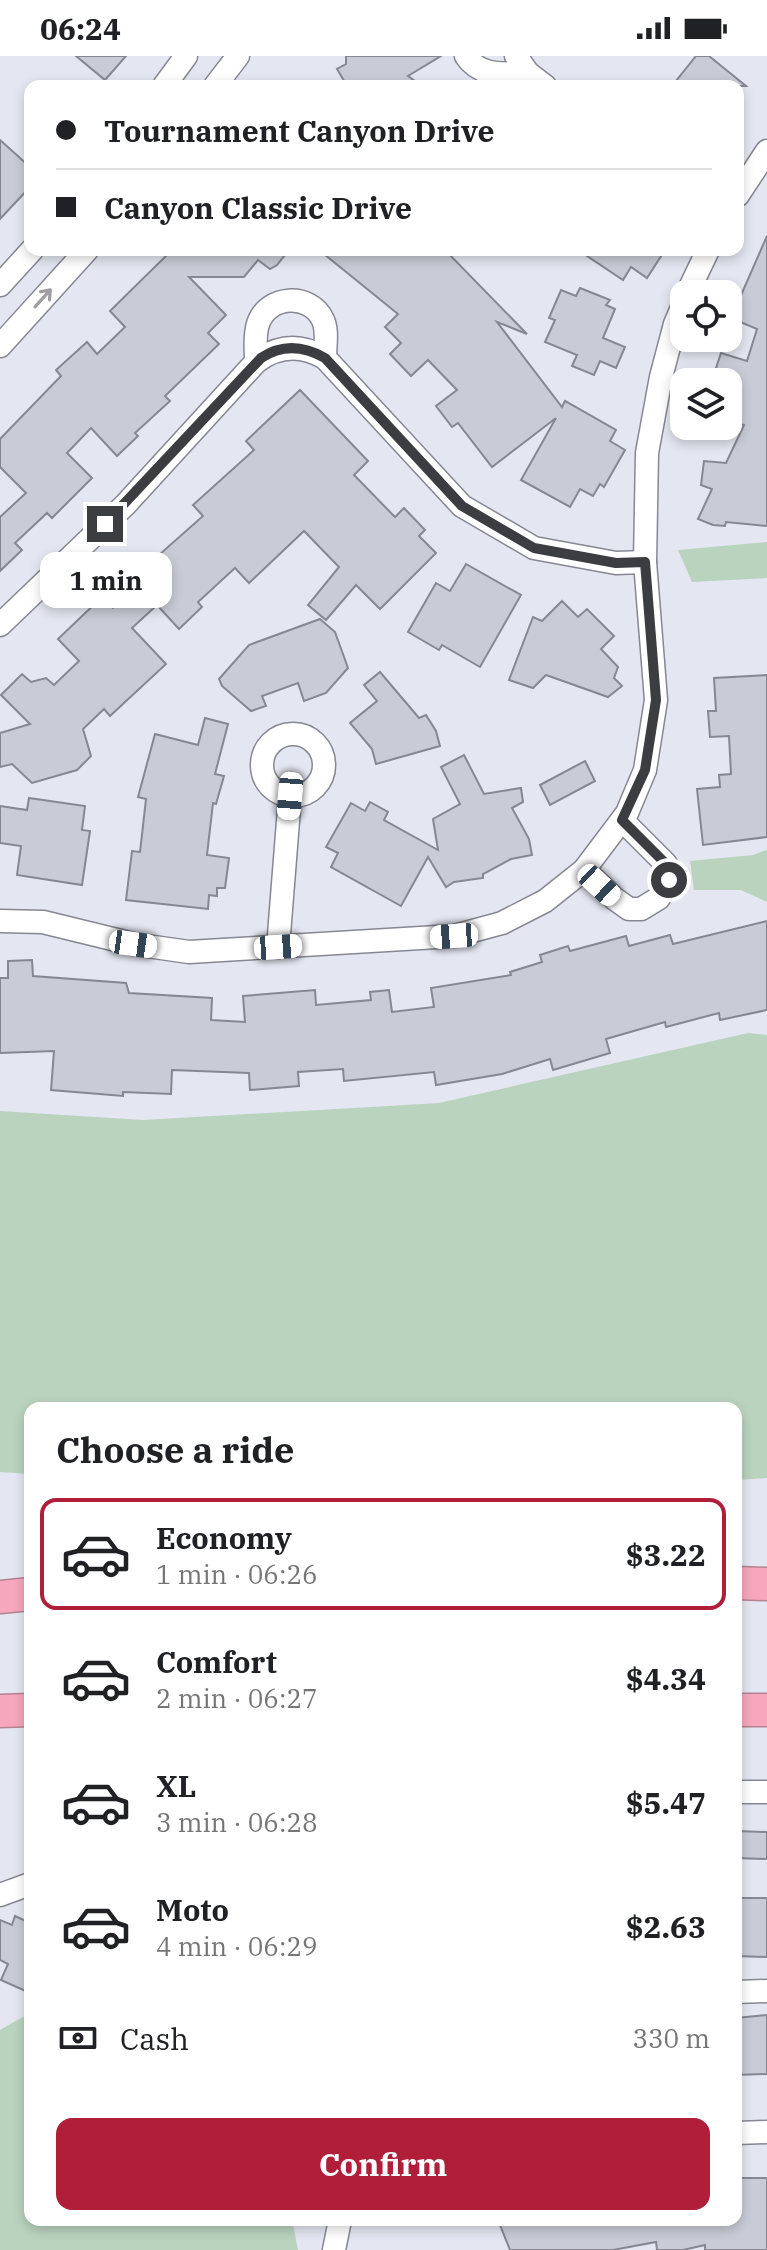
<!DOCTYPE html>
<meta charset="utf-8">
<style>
body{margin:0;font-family:"IBM Plex Serif",serif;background:#f6f6f6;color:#202124;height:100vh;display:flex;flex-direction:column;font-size:30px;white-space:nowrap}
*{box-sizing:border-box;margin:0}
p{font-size:26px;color:#757577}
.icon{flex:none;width:44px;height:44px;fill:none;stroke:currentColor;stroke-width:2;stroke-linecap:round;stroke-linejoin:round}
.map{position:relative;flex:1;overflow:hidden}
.details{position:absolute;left:24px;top:1346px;width:718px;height:824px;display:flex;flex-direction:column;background:#fff;border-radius:16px;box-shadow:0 4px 12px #0003}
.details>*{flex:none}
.guide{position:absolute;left:24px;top:24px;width:720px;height:176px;border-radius:16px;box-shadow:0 4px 12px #0003;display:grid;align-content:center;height:176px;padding:0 32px;background:#fff}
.fabs{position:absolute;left:670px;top:224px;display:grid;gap:16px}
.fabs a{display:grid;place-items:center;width:72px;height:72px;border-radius:16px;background:#fff;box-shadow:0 4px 12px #0003;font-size:40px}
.end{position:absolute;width:36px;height:36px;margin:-18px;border:10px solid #3c3d41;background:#fff;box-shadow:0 0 0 4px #fff}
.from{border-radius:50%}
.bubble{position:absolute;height:56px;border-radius:16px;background:#fff;box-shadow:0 4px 12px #0003;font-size:26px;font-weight:700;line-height:56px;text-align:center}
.car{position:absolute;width:24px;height:48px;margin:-24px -12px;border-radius:10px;box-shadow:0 0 6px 2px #0007;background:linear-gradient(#fff 24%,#345 0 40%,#fff 0 76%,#345 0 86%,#fff 0)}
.guide b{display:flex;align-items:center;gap:28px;height:76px;font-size:30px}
.guide b+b{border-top:2px solid #e0e0e0}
.guide i{width:20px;height:20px;background:#202124}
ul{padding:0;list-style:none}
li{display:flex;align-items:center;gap:24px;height:112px;margin:0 16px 12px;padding:0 16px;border:4px solid transparent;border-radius:16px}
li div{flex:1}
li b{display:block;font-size:30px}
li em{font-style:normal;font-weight:700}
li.on{border-color:#b11e39}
li>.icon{width:72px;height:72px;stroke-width:1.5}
h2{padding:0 32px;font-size:36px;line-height:96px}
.pay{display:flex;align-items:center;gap:20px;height:88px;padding:0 32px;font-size:30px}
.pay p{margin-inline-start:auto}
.action{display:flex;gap:16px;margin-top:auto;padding:16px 32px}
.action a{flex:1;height:92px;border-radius:16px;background:#b11e39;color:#fff;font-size:32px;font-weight:700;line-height:92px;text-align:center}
.status{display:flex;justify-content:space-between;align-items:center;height:56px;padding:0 40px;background:#fff;direction:ltr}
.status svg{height:22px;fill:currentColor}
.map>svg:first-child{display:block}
.green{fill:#bad3bf}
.building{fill:#c9cbd6;stroke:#868792;stroke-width:2}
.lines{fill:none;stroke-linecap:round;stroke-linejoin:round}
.minor-casing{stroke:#868792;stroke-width:25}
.highway-casing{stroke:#b58292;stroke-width:35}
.minor{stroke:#fff;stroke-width:22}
.highway{stroke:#f6a7bd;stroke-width:32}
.oneway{stroke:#9e9ea0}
.route{stroke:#3c3d41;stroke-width:10}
</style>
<div class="status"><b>06:24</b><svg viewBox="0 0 49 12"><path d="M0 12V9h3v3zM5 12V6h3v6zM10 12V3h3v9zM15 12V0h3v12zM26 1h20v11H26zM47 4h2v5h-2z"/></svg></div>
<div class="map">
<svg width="767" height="2194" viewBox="0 0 767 2194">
<rect width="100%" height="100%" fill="#e4e6f1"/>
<!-- green -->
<g class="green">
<polygon points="767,486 767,522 692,526 678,494"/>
<polygon points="767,794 767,846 741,834 694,834 690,805 753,799"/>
<polygon points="748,977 767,979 767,1422 736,1424 736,1352 30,1352 30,1418 0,1416 0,1055 143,1064 439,1047"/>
<polygon points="30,1957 30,2164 292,2164 298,2194 0,2194 0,1974"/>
</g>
<!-- building -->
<g class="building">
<polygon points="76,0 126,0 105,24"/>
<polygon points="346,0 441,0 408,20 422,30 347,30 337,13 346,8"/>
<polygon points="696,0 709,0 746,30 672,30"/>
<polygon points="0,84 30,111 30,131 0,163"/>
<polygon points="767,180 767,470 726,466 725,470 713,469 698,463 712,433 701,429 704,405 726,407 744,369 728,364 728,325 713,321 721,297 747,305 757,273 731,262"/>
<polygon points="172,194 289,194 277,209 270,213 258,204 244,221 189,221 226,259 208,277 219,288 165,340 170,345 135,377 138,380 117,400 91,372 67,397 92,422 52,462 47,457 15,487 22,494 0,515 0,461 26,437 0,411 0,383 61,320 56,314 87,286 97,298 125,271 110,255"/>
<polygon points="319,194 445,194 527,278 497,266 562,351 565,345 616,374 610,385 625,394 604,431 600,428 593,440 580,433 570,451 521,424 556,362 492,411 458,367 452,371 436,350 457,334 428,304 411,320 390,298 401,287 385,271 398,258"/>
<polygon points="578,194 665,194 647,222 631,211 623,224"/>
<polygon points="580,232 610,244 606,249 615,253 603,282 625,291 616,312 600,305 594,319 572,310 577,299 545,286 555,264 549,262 561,234 576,240"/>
<polygon points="300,334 368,405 354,419 395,461 404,452 425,474 419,480 436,497 380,553 356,529 326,564 308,549 339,511 304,475 249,527 235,512 198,546 202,551 179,573 157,549 132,572 166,608 110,660 104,653 83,673 91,700 77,714 32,727 12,708 0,711 0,677 30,668 1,639 22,618 31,626 46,622 54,629 79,605 58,583 102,541 113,552 148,521 142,514 203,460 193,449 254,394 246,385"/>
<polygon points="466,508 521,539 480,611 442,589 439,594 408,576 436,527 450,535"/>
<polygon points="562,545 578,561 587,553 614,580 601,593 618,611 614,622 622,630 608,641 546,619 533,632 509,624 533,561 542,565"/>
<polygon points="320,563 335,576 348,612 326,637 304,645 298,627 262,640 266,650 251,655 222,630 219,623 249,589"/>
<polygon points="380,616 419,662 426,659 436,675 440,690 376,708 372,693 350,667 377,645 364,629"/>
<polygon points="767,619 767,781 703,789 697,733 720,731 719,719 731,718 729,680 710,681 708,655 716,655 714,622"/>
<polygon points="205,662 228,668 215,718 224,720 216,748 213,747 207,799 229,802 225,832 217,832 217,840 209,839 208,853 126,844 132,795 140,796 146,743 138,741 155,678 198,689"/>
<polygon points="464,699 484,738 521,732 523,746 512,752 529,783 532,799 511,803 483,818 483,822 454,826 446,831 428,801 401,850 331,811 338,797 326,791 351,747 365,755 370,746 388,756 384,764 438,794 433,763 460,748 441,711"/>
<polygon points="585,705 595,725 550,749 540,729"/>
<polygon points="29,742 85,750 82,774 90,775 82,829 17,819 21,790 0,787 0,750 27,754"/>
<polygon points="767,865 767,954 720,964 719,957 666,971 665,966 606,983 610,997 553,1014 550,1003 502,1018 436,1029 434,1016 344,1025 343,1013 298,1016 299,1030 250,1034 249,1017 172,1014 171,1038 123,1036 123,1040 51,1034 54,995 0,997 0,922 8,922 8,905 32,904 33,920 126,927 129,937 212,942 211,964 245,966 243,940 315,934 316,949 371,944 370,936 389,934 392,956 434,951 431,932 511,919 510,916 542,906 540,899 568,890 570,895 626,880 629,890 670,879 673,888"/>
<polygon points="736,1775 767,1776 767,1803 736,1802"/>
<polygon points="736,1842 767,1842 767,1901 736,1900"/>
<polygon points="15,1860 30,1867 30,1937 1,1924 8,1908 0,1904 0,1864 12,1869"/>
<polygon points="767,1959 767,2018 736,2019 736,1962"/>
<polygon points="738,2122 767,2122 767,2194 705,2194 705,2189 683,2194 657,2194 656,2186 613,2194 510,2194 498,2164 737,2164"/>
</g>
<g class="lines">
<defs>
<g id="minor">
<path d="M466 0C481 22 504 17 528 17"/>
<polyline points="516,0 528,17 545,30"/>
<polyline points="164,30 186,0"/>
<polyline points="215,30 238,0"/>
<polyline points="738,139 767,95"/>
<polyline points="0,229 32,194"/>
<polyline points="687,238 708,194"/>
<polyline points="0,290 87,194"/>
<path d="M256 306C256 294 254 280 258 268 267 239 310 236 323 264 328 275 325 290 325 302"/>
<path d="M0 569 126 448 256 306C278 289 301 288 325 302L462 450 534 492 616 507 645 506"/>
<circle cx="293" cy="709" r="31"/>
<polyline points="584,814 615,843 629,853 641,853 659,842 669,824 666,808 622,764"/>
<polyline points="0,865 43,866 133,888 189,896 454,880 502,867 545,845 584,814 627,757 645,714 656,644 645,506 647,397 661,321 675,268 684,247"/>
<polyline points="278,891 290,740"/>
<polyline points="736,1736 767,1736"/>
<polyline points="0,1839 30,1828"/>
<polyline points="736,1936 767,1935"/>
<polyline points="736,2077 767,2076"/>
<polyline points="334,2194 340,2164"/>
</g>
<g id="highway">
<polyline points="736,1527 767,1528"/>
<polyline points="0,1541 30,1538"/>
<polyline points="736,1654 767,1654"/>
<polyline points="0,1655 30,1654"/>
</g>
</defs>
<!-- minor casing -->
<use href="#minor" class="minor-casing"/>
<!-- highway casing -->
<use href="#highway" class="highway-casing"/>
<!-- minor -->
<use href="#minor" class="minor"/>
<!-- highway -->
<use href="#highway" class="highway"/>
</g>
<!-- one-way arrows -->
<defs><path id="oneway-shaft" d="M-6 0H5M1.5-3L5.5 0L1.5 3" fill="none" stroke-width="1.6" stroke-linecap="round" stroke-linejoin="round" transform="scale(2)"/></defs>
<use class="oneway" href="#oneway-shaft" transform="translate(43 242) rotate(-48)"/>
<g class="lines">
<!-- route -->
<path class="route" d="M105 468 261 302C282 288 304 290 325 302L462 450 534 492 616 507 645 506 656 644 645 714 622 764 666 808 669 824"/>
</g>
</svg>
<div class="fabs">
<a><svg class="icon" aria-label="locate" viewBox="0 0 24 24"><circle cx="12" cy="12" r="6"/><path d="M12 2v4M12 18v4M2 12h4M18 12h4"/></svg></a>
<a><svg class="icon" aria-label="layers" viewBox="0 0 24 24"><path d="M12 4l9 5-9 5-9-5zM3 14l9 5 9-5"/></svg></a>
</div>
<i class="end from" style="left:669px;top:824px"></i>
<i class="end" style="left:105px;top:468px"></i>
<div class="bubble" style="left:40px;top:496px;width:132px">1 min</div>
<i class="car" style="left:290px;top:740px;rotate:185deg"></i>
<i class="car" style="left:599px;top:829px;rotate:133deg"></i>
<i class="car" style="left:454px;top:880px;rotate:266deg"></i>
<i class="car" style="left:133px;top:888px;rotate:98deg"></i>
<i class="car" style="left:278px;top:891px;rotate:86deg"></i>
<div class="guide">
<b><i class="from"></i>Tournament Canyon Drive</b>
<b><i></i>Canyon Classic Drive</b>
</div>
<section class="details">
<h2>Choose a ride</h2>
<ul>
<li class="on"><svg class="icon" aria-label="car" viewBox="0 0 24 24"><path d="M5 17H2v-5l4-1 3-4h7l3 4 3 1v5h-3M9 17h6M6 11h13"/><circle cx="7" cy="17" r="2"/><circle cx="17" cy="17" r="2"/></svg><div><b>Economy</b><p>1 min · 06:26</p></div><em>$3.22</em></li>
<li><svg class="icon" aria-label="car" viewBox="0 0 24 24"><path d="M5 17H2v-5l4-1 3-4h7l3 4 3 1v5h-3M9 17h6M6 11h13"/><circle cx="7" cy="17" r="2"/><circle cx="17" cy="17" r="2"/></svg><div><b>Comfort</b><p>2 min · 06:27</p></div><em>$4.34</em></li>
<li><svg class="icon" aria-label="car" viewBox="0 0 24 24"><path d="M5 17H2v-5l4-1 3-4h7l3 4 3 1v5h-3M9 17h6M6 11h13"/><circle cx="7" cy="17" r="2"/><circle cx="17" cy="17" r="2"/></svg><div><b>XL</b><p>3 min · 06:28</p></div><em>$5.47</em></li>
<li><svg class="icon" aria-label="car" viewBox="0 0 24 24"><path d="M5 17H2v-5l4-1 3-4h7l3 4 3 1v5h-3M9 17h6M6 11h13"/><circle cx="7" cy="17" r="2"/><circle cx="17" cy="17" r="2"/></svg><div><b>Moto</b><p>4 min · 06:29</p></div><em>$2.63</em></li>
</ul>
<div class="pay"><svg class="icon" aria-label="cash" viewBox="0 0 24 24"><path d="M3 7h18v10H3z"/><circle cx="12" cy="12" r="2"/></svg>Cash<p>330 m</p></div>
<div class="action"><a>Confirm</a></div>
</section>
</div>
